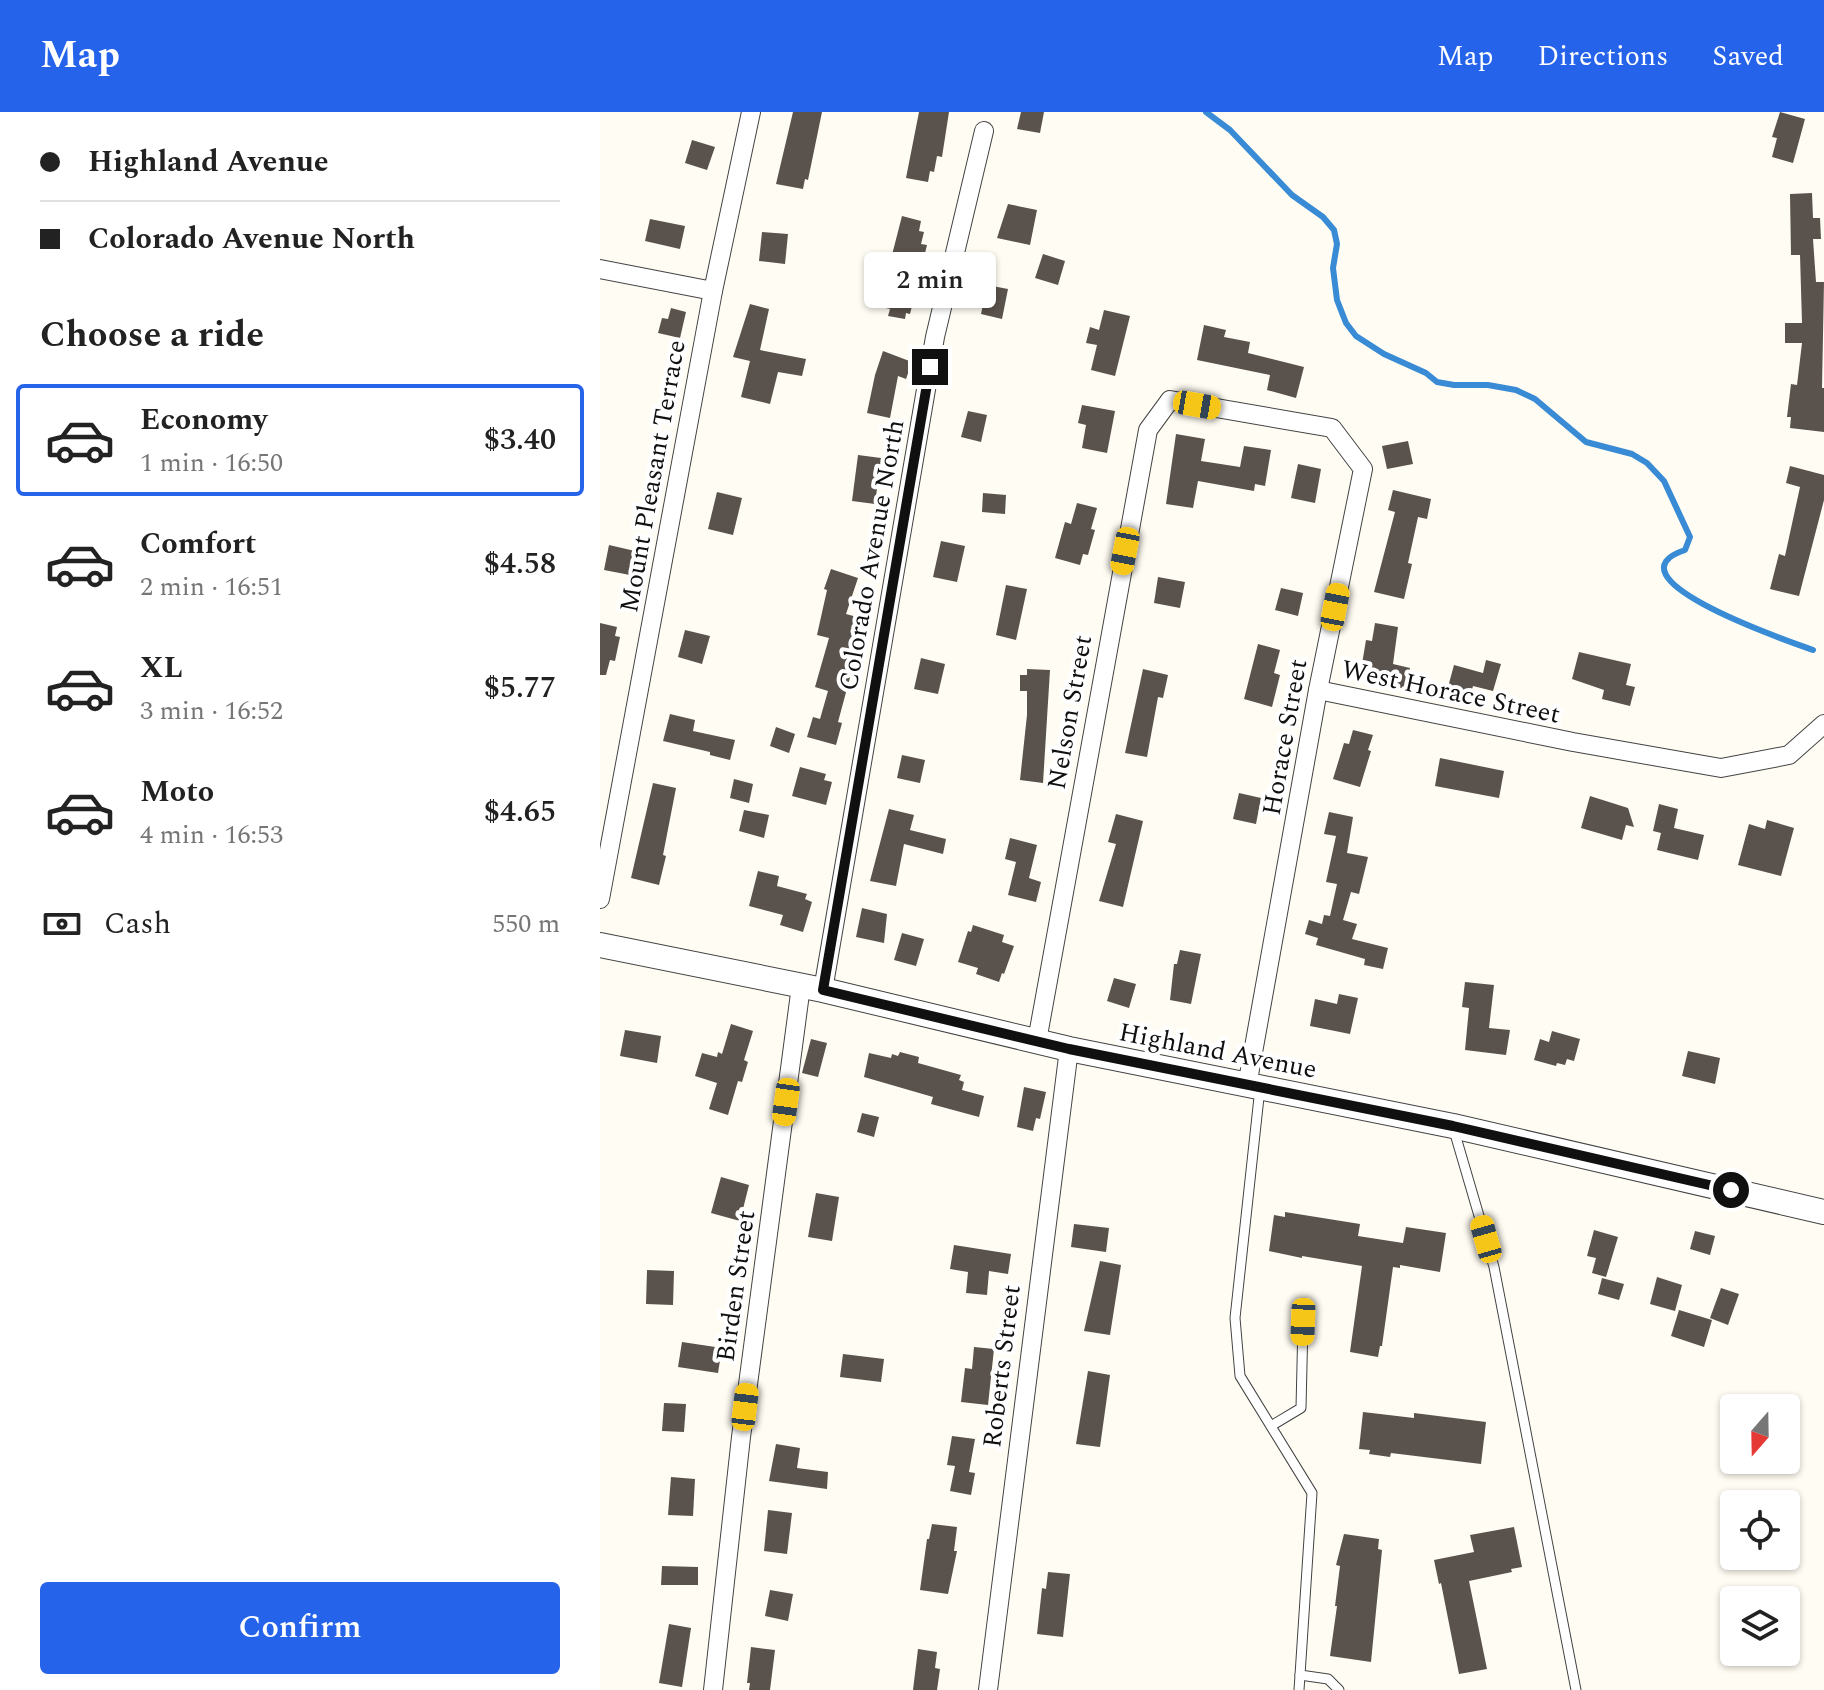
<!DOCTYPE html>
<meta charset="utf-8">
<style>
body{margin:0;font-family:Spectral,serif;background:#f6f6f6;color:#222;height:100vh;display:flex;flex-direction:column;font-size:30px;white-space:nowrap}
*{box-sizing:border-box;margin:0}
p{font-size:26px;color:#767676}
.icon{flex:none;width:44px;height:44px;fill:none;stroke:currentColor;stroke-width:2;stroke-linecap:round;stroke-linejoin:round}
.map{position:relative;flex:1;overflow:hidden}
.panel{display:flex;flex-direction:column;background:#fff;width:600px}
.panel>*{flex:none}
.guide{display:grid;align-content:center;height:176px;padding:0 40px;background:#fff}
.needle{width:52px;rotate:200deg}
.fabs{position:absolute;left:1120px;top:1282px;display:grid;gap:16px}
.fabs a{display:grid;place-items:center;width:80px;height:80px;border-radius:8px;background:#fff;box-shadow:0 2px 6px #0004;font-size:40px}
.end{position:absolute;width:36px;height:36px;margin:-18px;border:10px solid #101010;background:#fff;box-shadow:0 0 0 4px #fff}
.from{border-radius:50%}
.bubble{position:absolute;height:56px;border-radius:8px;background:#fff;box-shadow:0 2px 6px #0004;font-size:26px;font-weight:600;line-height:56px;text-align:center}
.car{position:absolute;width:24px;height:48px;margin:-24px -12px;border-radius:10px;box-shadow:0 0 6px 2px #0007;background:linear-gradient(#f5c518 24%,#345 0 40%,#f5c518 0 76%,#345 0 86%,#f5c518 0)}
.guide b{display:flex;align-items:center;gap:28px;height:76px;font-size:30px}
.guide b+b{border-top:2px solid #e0e0e0}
.guide i{width:20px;height:20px;background:#222}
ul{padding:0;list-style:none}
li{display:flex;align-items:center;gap:24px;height:112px;margin:0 16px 12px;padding:0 24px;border:4px solid transparent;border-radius:8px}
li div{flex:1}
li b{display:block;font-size:30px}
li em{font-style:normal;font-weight:600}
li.active{border-color:#2563eb}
li>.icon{width:72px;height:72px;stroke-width:1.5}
h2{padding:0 40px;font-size:36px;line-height:96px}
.pay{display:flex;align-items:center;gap:20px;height:88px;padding:0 40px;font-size:30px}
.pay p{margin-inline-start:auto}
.primary-button{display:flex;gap:16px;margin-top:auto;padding:16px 40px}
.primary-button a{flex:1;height:92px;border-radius:8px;background:#2563eb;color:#fff;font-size:32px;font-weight:600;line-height:92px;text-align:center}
header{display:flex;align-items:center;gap:48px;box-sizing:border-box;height:112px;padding:0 40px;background:#2563eb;color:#fff}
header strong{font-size:38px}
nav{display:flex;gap:44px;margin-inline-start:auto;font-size:28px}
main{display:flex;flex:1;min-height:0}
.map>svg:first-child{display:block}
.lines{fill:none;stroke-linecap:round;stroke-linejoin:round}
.stream{stroke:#388bd4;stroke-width:6}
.building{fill:#5a524c}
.service-casing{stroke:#434343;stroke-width:11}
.minor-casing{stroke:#434343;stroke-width:20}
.tertiary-casing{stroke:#434343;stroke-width:26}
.service{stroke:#fff;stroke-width:9}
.minor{stroke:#fff;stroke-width:18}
.tertiary{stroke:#fff;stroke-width:24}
.route{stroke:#101010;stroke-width:10}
.labels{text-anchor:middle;stroke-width:8;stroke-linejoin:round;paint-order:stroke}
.street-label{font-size:26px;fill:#101010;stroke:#fff}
</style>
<header>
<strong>Map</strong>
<nav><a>Map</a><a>Directions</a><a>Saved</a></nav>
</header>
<main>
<section class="panel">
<div class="guide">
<b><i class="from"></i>Highland Avenue</b>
<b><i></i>Colorado Avenue North</b>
</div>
<h2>Choose a ride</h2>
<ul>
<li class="active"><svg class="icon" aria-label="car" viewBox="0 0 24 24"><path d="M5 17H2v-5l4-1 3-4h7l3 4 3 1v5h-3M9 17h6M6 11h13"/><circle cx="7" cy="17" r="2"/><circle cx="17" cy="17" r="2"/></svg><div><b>Economy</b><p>1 min · 16:50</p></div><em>$3.40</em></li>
<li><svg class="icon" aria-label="car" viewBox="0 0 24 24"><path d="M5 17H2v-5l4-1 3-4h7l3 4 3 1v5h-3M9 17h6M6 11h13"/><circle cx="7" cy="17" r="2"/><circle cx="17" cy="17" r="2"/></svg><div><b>Comfort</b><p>2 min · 16:51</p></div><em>$4.58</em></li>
<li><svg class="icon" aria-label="car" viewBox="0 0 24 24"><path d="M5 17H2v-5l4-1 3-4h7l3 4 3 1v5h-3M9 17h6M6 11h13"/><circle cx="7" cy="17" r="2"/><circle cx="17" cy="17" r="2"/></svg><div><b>XL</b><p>3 min · 16:52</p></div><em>$5.77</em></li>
<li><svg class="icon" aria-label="car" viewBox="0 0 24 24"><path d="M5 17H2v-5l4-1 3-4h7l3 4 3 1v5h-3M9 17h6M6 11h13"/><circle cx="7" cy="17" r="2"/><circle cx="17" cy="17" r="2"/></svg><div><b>Moto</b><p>4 min · 16:53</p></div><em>$4.65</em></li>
</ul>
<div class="pay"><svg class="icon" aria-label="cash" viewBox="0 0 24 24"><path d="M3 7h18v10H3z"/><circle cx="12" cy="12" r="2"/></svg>Cash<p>550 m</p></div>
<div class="primary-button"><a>Confirm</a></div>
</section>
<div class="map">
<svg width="1224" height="1578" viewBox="0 0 1224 1578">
<rect width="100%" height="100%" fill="#fffdf3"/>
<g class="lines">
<!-- stream -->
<path class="stream" d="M606 0 630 18 692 83 723 105 734 118 737 132 733 156 737 188 746 211 756 224 784 242 826 261 837 270 854 273H888L916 278 935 287 986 330 1032 342 1047 351 1064 369 1090 425 1085 438C1001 466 1194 531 1213 538"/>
</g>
<!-- building -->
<g class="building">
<polygon points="193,0 222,0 208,68 205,67 203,77 176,72"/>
<polygon points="319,0 349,0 342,45 337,44 334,60 330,59 328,70 306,66"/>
<polygon points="421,0 444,0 440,21 417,17"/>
<polygon points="1180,0 1205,7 1193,51 1172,45 1177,26 1172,25"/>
<polygon points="92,28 115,35 107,58 85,51"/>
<polygon points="1212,81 1213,106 1220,106 1221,127 1213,127 1216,170 1224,170 1222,276 1224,276 1224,320 1190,316 1191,305 1187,305 1191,272 1197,273 1202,231 1185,231 1185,211 1202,211 1200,143 1191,143 1190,82"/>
<polygon points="408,92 437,98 430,133 397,126"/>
<polygon points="302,104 321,109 319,119 324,120 321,132 327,133 310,202 306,201 305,207 288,204 290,197 286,196 291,176 284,174"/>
<polygon points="50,107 85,114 80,137 45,129"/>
<polygon points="162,120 188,122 185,152 159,149"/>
<polygon points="443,142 465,149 458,173 435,166"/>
<polygon points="387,173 408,177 402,207 381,202"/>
<polygon points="150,192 169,197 160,238 206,247 202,264 178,260 170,292 141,285 150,249 133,245"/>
<polygon points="71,196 86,200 80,226 58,221 62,206 68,207"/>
<polygon points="504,198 530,204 515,264 491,258 497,233 486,231 490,215 499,218"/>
<polygon points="604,213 626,218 624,225 650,230 648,241 704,255 696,286 667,278 670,263 597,248"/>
<polygon points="283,239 312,250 306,267 298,264 290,306 267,301 275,263"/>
<polygon points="482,293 515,299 507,341 482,336 486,313 478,311"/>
<polygon points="368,299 387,303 381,330 361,325"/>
<polygon points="576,322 605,327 601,349 640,355 644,334 671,338 665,374 655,372 654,379 598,369 593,396 566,392"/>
<polygon points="808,329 813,352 787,357 782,334"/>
<polygon points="258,343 281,346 275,392 252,389"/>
<polygon points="698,352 721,357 715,391 691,386"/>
<polygon points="1190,354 1224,363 1224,388 1199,484 1170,477 1179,442 1185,444 1200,375 1186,371"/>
<polygon points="793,378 831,387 827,407 818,405 808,451 812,452 804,487 774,480 795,400 788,398"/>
<polygon points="117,380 142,386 133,423 108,417"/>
<polygon points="383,381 406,383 405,402 382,400"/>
<polygon points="477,391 497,396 491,417 495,418 488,443 483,442 480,453 455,446 465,410 471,412"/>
<polygon points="341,429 365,434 357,470 333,465"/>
<polygon points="9,433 35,439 30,463 4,458"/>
<polygon points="231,457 258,466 246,502 257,505 245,556 252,558 238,610 242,611 236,633 207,625 213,605 220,607 228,579 215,575 229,526 217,523 227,478 224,477"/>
<polygon points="558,465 585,470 580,496 554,491"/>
<polygon points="406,473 427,477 416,528 396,523"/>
<polygon points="681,476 703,481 698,504 675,498"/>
<polygon points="0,511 17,515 15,524 20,525 15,549 10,548 6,563 0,563"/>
<polygon points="775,511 798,515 793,552 810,556 806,577 785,573 787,563 761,558 766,528 772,529"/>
<polygon points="85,518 110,524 102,552 78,545"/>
<polygon points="658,532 680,538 674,561 680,563 672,595 644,587"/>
<polygon points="979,540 1031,552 1026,573 1035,575 1030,594 1002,587 1004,578 972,567"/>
<polygon points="321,546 345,552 338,582 314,577"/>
<polygon points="886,548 901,552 893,579 873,574 871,581 848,575 854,553 883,561"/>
<polygon points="427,557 450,558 443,671 420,668 427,603 427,579 420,579 420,563 427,563"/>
<polygon points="543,557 568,563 563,586 558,585 547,645 525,641"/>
<polygon points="70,602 95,608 93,619 135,628 130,648 110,643 110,640 63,629"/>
<polygon points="176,615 195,622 189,641 170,634"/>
<polygon points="753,618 773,623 768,638 771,639 760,675 733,667 744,631 749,632"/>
<polygon points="302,643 325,648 320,671 297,666"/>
<polygon points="840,646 904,659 899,686 835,674"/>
<polygon points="200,655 226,662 224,668 232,670 226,693 192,684"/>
<polygon points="134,667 153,672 149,691 130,686"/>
<polygon points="53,671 76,676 63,743 66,744 59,773 31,766"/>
<polygon points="639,681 661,686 656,712 633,707"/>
<polygon points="990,684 1028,696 1034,715 1026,713 1022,728 981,716"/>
<polygon points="1059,692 1078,697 1074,716 1104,723 1098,748 1057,738 1061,721 1053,719"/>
<polygon points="289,697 314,703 310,718 346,727 343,742 304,732 296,774 270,769"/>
<polygon points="144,698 169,703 164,726 139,719"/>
<polygon points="729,700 753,705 747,741 768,745 759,782 751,780 743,808 757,812 752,827 788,836 783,857 764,853 765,847 716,833 718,826 705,822 709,808 722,812 724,803 730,804 737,772 726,770 736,724 724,722"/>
<polygon points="516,702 543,709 523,795 499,789 516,732 508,730"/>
<polygon points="1167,708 1194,716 1181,764 1138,753 1149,712 1165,717"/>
<polygon points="410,726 437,733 429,766 441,770 436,790 408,783 416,750 405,747"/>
<polygon points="158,759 179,764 177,774 207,782 205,787 212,790 203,820 180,813 183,803 149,794"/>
<polygon points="262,796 287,802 284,831 256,825"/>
<polygon points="373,813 404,823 402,830 414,834 404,862 402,861 399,870 376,862 378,856 358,850 368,819 371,820"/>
<polygon points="302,821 324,827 316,854 294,848"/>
<polygon points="580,838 601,842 591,892 570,888 574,852 577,852"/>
<polygon points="514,866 536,872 529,896 507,889"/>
<polygon points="865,870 894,873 889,916 910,918 906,943 865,938 869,896 862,895"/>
<polygon points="739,882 758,886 750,922 710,914 715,887 737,892"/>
<polygon points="131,912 153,919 144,948 148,950 142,970 138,969 128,1003 109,997 117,971 95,964 102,941 117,945 118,940 122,942"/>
<polygon points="25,918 61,924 57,951 20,944"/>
<polygon points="952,919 980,927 974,949 967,947 965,953 957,951 956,954 934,948 940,927 949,930"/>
<polygon points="211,927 227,931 218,965 202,961"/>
<polygon points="1088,939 1120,946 1115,972 1082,964"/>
<polygon points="300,940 319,945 318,951 361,963 359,968 364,970 362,978 384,984 379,1005 331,992 333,985 264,965 269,941 291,946 292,942 298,944"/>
<polygon points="424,975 446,980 440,1007 436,1006 433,1019 417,1015"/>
<polygon points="262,1001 279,1005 274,1025 257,1020"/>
<polygon points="121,1065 149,1073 140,1109 111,1101"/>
<polygon points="216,1081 239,1085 232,1129 208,1125"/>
<polygon points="685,1100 760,1112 758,1124 803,1131 806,1115 846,1121 840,1160 800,1153 800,1156 793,1155 782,1234 780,1234 778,1245 750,1240 762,1154 702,1144 702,1146 669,1139 674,1103 685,1105"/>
<polygon points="474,1112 509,1116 506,1140 471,1135"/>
<polygon points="994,1118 1018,1125 1006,1165 992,1161 996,1146 987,1144"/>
<polygon points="1095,1119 1115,1124 1110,1143 1090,1137"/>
<polygon points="354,1133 411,1142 408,1162 389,1159 387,1183 366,1181 368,1160 350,1157"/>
<polygon points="500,1149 521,1153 510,1223 484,1219"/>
<polygon points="47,1158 74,1159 73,1193 46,1192"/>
<polygon points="1057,1165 1082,1173 1075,1199 1050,1192"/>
<polygon points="1002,1166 1024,1172 1019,1188 998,1182"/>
<polygon points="1121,1176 1139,1182 1128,1213 1110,1206"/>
<polygon points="1079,1198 1112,1208 1104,1235 1071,1224"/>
<polygon points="82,1230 122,1236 118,1261 78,1255"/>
<polygon points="374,1235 394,1237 388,1293 361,1290 365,1256 372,1257"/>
<polygon points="243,1242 284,1247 281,1270 240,1265"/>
<polygon points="488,1259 510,1263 500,1335 476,1332"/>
<polygon points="64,1291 86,1292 84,1320 62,1319"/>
<polygon points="763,1300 814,1306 814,1301 886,1310 881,1352 791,1341 790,1345 769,1342 770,1338 759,1337"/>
<polygon points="352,1324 375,1327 369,1360 375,1361 371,1383 350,1379 355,1354 347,1353"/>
<polygon points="176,1332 200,1336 197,1356 228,1360 227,1377 169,1369"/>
<polygon points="71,1365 95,1367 93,1404 68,1403"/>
<polygon points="168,1398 192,1401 187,1442 164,1439"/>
<polygon points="332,1412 357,1415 354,1439 357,1439 348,1482 320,1478 327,1427 329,1427"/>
<polygon points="914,1415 922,1455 911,1457 912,1460 869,1469 887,1557 859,1562 841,1471 839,1472 834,1448 874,1440 870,1423"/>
<polygon points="744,1422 779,1427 778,1437 782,1438 771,1550 730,1544 737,1494 735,1494 740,1454 736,1453"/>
<polygon points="62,1454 98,1455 98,1473 61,1473"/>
<polygon points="448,1460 470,1462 463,1525 437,1522 442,1476 446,1477"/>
<polygon points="170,1478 193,1482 188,1509 165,1504"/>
<polygon points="69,1512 91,1516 82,1575 59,1571"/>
<polygon points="151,1535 175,1538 170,1578 149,1578 150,1571 147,1571"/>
<polygon points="318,1537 337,1540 335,1556 340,1557 337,1578 313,1578"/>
</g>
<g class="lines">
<defs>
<g id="service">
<polyline points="660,976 635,1206 640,1264 712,1381 699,1578"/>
<polyline points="853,1015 894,1155 976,1578"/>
<polyline points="671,1314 701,1296 703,1210"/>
<polyline points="700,1563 728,1567 739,1578"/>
</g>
<g id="minor">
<polyline points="0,157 113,179"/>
<polyline points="718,578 973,630 1121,656 1189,643 1224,612"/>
<polyline points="0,787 113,179 151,0"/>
<polyline points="223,878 335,225 384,19"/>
<polyline points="437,929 548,318 570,288 732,316 763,357 718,578 647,974"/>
<polyline points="113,1578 141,1325 201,874"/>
<polyline points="388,1578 469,937"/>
</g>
<polyline id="tertiary" points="0,833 223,878 469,937 853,1014 1224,1100"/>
</defs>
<!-- service casing -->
<use href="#service" class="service-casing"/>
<!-- minor casing -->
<use href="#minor" class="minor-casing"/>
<!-- tertiary casing -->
<use href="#tertiary" class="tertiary-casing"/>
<!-- service -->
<use href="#service" class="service"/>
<!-- minor -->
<use href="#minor" class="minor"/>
<!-- tertiary -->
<use href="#tertiary" class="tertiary"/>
</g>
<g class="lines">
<!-- route -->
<polyline class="route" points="330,255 223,878 469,937 853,1014 1131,1078"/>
</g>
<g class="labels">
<!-- street labels -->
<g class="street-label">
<text transform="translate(52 364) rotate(-80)" y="9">Mount Pleasant Terrace</text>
<text transform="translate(271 443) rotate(-80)" y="9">Colorado Avenue North</text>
<text transform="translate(851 579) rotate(12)" y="9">West Horace Street</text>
<text transform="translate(469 600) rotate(-80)" y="9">Nelson Street</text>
<text transform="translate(684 625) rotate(-80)" y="9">Horace Street</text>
<text transform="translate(618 938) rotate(11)" y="9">Highland Avenue</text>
<text transform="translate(135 1174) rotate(-82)" y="9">Birden Street</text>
<text transform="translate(401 1254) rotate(-83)" y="9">Roberts Street</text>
</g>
</g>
</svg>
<div class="fabs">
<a><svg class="needle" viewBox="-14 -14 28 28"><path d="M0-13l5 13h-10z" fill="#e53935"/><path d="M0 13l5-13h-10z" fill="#767676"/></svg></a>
<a><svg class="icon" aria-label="locate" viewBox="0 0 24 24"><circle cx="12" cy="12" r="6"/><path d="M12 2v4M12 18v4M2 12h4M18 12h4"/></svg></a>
<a><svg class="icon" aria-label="layers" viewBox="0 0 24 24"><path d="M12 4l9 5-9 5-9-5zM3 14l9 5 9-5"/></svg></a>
</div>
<i class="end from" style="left:1131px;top:1078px"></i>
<i class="end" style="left:330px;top:255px"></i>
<div class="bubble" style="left:264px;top:140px;width:132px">2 min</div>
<i class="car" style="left:597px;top:293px;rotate:100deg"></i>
<i class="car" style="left:525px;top:439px;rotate:191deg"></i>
<i class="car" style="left:735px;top:495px;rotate:11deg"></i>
<i class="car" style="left:186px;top:990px;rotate:188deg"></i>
<i class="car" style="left:886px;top:1127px;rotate:344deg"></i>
<i class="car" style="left:703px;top:1210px;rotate:182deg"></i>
<i class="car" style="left:145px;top:1295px;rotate:7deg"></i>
</div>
</main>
